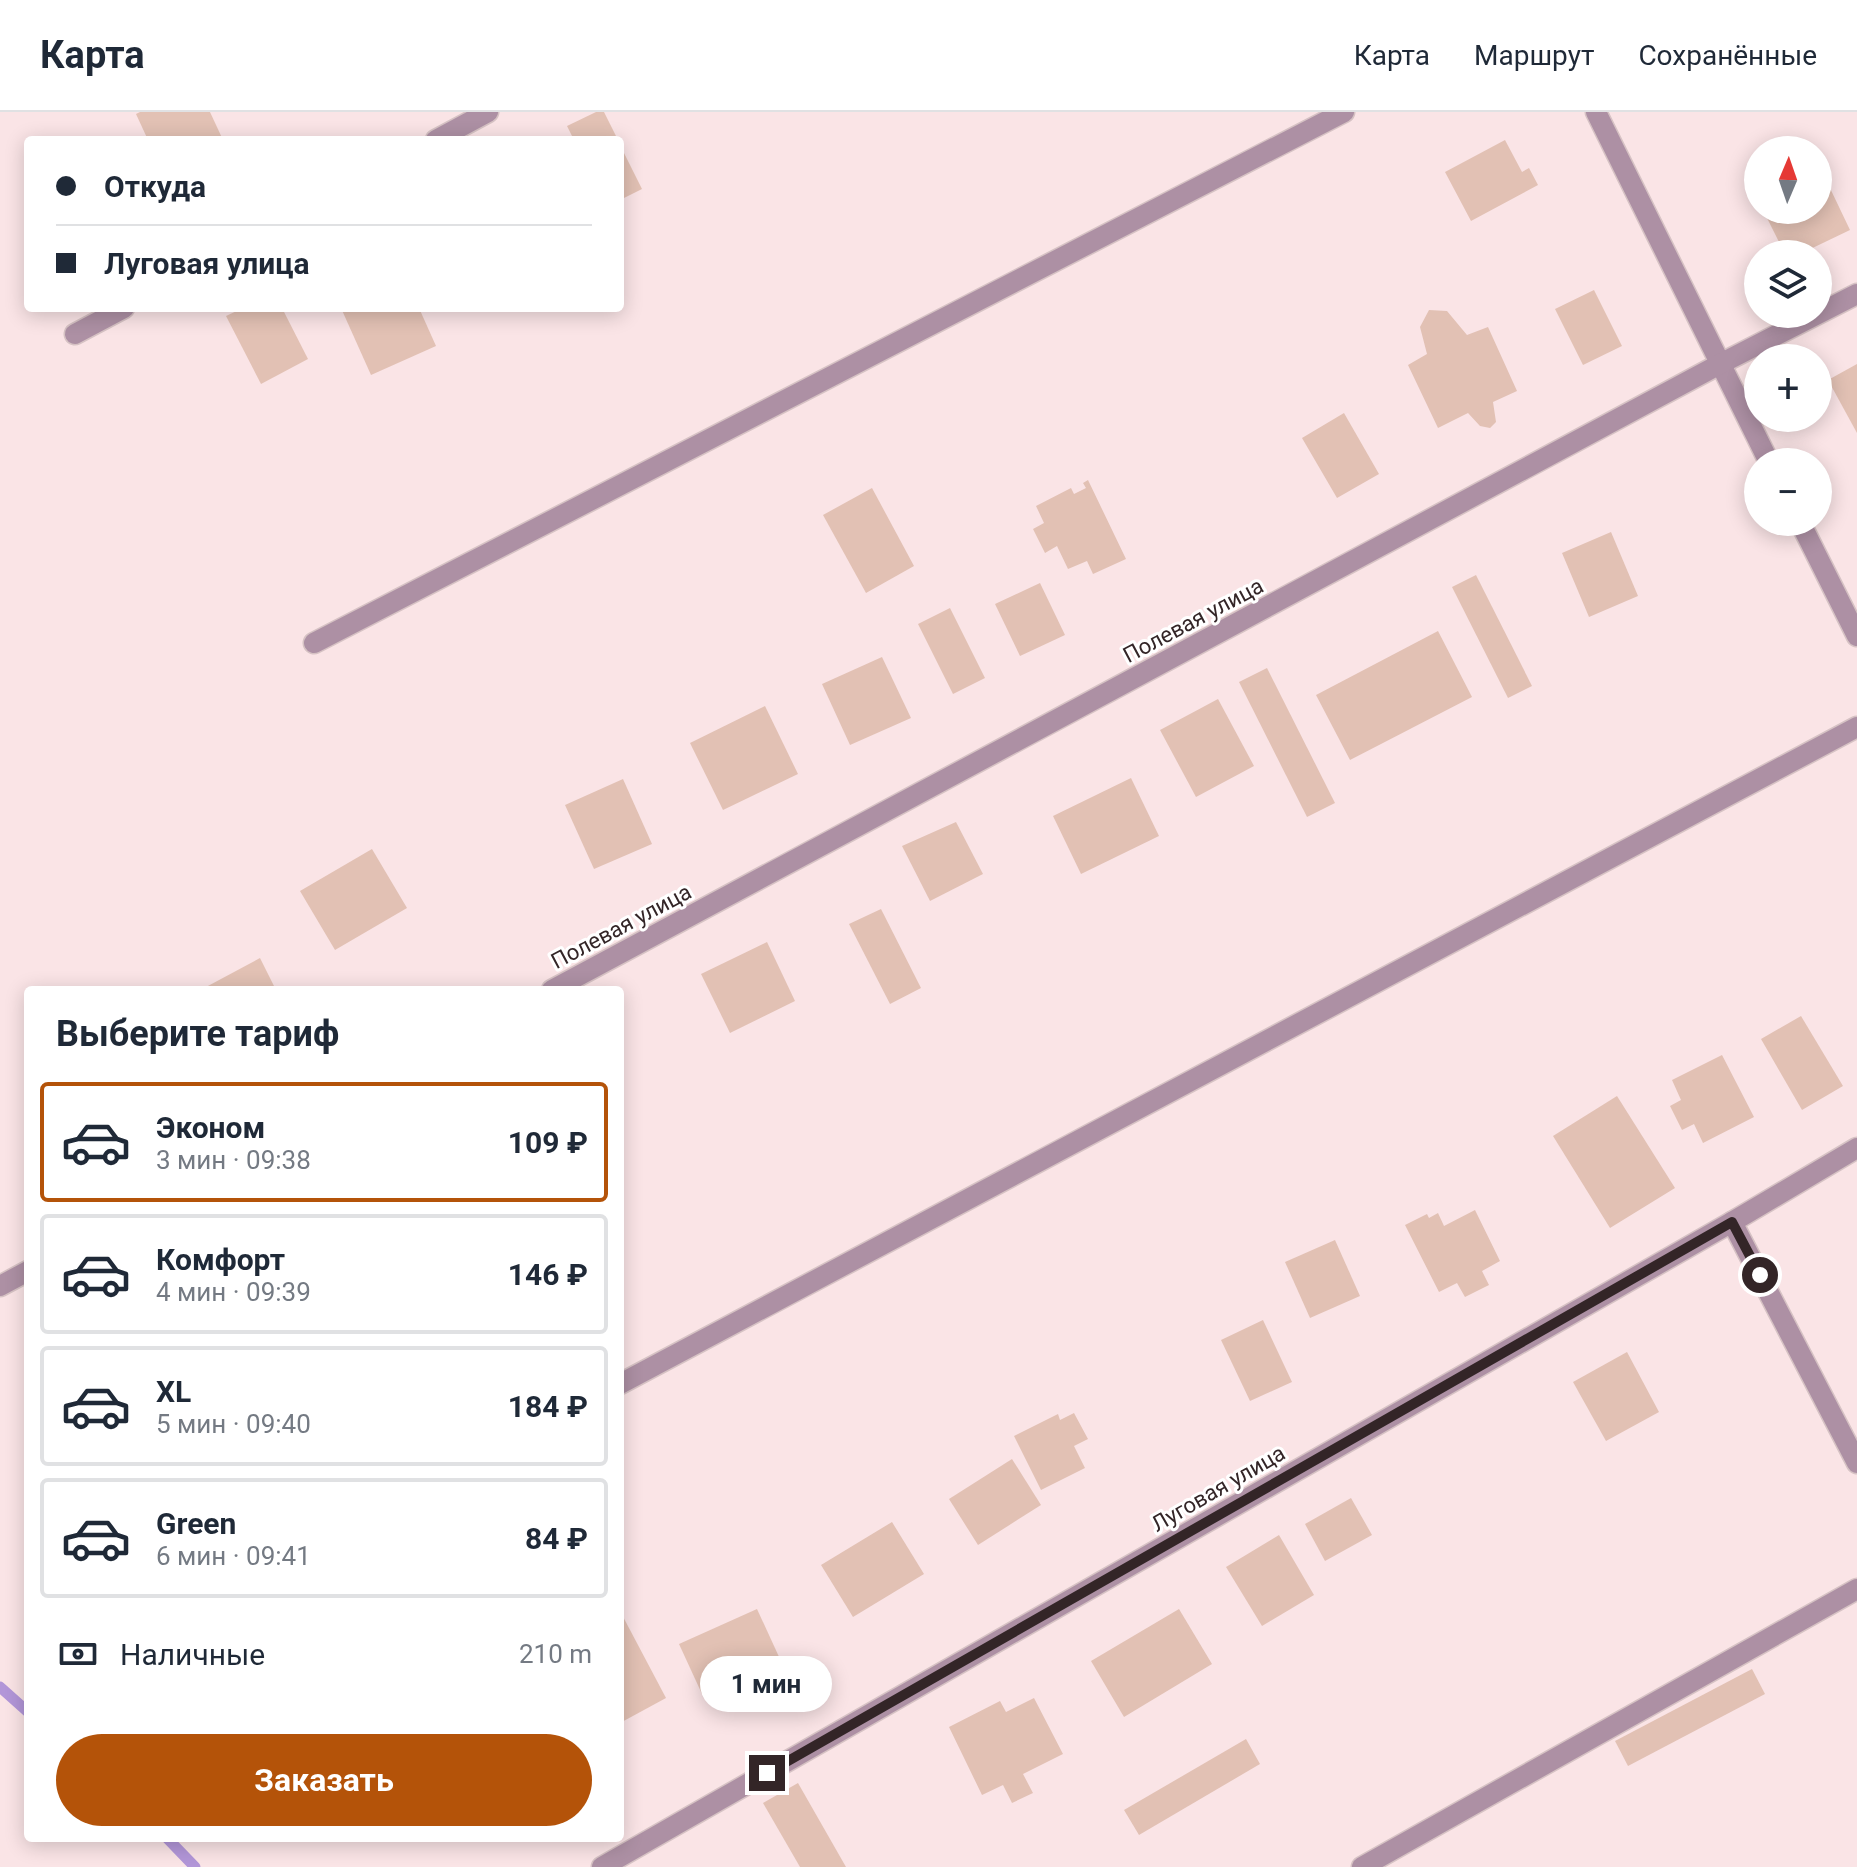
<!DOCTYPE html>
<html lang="ru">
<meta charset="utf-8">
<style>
body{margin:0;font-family:Roboto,sans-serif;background:#f6f6f7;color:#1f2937;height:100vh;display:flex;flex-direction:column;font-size:30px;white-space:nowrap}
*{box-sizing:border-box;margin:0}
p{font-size:26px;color:#747a83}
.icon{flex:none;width:44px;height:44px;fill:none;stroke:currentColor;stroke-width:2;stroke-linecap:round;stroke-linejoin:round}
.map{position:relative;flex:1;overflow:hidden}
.panel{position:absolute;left:24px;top:874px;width:600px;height:856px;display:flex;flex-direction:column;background:#fff;border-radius:8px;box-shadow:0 4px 20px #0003}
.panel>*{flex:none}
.top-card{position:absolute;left:24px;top:24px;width:600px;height:176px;border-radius:8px;box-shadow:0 4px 20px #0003;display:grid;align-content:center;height:176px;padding:0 32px;background:#fff}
.needle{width:52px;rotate:2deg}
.fabs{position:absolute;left:1744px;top:24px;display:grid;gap:16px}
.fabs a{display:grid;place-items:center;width:88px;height:88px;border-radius:50%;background:#fff;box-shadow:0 4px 20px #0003;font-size:40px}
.end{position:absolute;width:36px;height:36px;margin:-18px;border:10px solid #332527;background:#fff;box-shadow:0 0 0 4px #fff}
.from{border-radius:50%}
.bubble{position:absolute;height:56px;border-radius:28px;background:#fff;box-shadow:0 4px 20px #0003;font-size:26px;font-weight:700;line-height:56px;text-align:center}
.top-card b{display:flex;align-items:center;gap:28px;height:76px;font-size:30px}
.top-card b+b{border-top:2px solid #e0e1e3}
.top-card i{width:20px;height:20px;background:#1f2937}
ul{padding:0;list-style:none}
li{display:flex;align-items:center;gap:24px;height:120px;margin:0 16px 12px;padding:0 16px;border:4px solid #e0e1e3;border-radius:8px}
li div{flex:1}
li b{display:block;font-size:30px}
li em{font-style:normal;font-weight:700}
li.selected{border-color:#b45309}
li>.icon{width:72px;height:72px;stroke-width:1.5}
h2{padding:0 32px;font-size:36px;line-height:96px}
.pay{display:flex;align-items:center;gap:20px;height:88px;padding:0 32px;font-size:30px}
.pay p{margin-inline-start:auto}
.cta{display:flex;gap:16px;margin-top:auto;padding:16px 32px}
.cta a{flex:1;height:92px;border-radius:48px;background:#b45309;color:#fff;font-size:32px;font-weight:700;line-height:92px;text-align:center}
header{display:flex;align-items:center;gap:48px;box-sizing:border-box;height:112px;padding:0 40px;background:#fff;border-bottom:2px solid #e0e1e3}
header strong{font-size:38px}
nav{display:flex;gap:44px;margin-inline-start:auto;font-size:28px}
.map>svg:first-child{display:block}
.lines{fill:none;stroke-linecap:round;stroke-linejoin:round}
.stream{stroke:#b296d8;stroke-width:11}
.building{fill:#e2c1b4}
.minor-casing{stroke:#d6c2c4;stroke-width:23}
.minor{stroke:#ad90a4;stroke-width:20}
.route{stroke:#332527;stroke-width:10}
.labels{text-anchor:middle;stroke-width:6;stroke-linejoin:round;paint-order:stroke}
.street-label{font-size:22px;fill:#332527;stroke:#fff}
</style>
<header>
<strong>Карта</strong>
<nav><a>Карта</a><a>Маршрут</a><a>Сохранённые</a></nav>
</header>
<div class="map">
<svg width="1857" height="1755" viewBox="0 0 1857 1755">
<rect width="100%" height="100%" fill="#fae4e6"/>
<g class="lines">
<!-- stream -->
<g class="stream">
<polyline points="0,1575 28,1600"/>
<polyline points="167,1726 195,1755"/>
</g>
</g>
<!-- building -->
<g class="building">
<polygon points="140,0 210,0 223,28 148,28 136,2"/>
<polygon points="596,0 604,0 618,28 574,28 567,14"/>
<polygon points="1505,28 1522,60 1529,56 1538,73 1471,109 1445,60"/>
<polygon points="620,33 642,77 620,88"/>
<polygon points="1818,51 1850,118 1800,142 1785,142 1763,98 1818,98"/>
<polygon points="1594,178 1622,234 1583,253 1555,197"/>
<polygon points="243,196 282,196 308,247 261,272 226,204"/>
<polygon points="341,196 419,196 436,234 371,263"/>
<polygon points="1429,198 1447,199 1467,223 1488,215 1517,279 1493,290 1496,310 1490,316 1480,314 1468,301 1438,316 1408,253 1427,242 1420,215"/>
<polygon points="1857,252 1857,321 1828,268"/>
<polygon points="1344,301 1379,362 1337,386 1302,326"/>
<polygon points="1088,368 1126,447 1093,462 1087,449 1068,457 1057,434 1045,441 1033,417 1044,411 1036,394 1071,376 1074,382 1086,376 1083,371"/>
<polygon points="872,376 914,454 866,481 823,403"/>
<polygon points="1611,420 1638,484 1589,505 1562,441"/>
<polygon points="1476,463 1532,574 1508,586 1452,475"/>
<polygon points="1040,471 1065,523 1020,544 995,492"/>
<polygon points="950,496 985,566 953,582 918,512"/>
<polygon points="1438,519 1472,585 1350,648 1316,583"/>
<polygon points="882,545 911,606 850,633 822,572"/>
<polygon points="1267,556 1335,691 1307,705 1239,570"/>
<polygon points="1218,587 1254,654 1196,685 1160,618"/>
<polygon points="765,594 798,662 723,698 690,631"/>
<polygon points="1131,666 1159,724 1081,762 1053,704"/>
<polygon points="623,667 652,732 594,757 565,693"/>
<polygon points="956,710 983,762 930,789 902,734"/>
<polygon points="372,737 407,796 335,838 300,779"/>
<polygon points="881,797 921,876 890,892 849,812"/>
<polygon points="767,830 795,889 730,921 701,862"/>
<polygon points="260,846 276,878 207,878 206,875"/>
<polygon points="1801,904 1843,974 1802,998 1761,927"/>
<polygon points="1722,943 1754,1005 1703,1031 1694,1012 1682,1018 1670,994 1681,988 1672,968"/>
<polygon points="1617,984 1675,1076 1610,1116 1553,1024"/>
<polygon points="1475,1098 1500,1149 1482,1159 1489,1173 1465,1185 1457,1171 1439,1180 1405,1113 1427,1102 1429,1106 1438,1101 1444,1114"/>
<polygon points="1335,1128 1360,1184 1310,1206 1285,1150"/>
<polygon points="1263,1208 1292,1270 1250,1289 1221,1228"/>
<polygon points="1627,1240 1659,1300 1606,1329 1573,1270"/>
<polygon points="1074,1301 1088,1327 1074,1334 1085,1356 1041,1378 1014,1324 1058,1302 1060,1308"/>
<polygon points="1012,1347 1041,1393 978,1433 949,1387"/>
<polygon points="1351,1386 1372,1423 1325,1449 1305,1412"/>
<polygon points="892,1410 924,1462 853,1505 821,1453"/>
<polygon points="1279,1423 1314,1483 1262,1514 1226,1455"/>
<polygon points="757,1497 780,1547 702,1582 679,1532"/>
<polygon points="1179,1497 1212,1552 1124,1605 1091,1549"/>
<polygon points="620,1499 666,1586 620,1611"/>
<polygon points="1752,1557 1765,1582 1628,1654 1615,1629"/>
<polygon points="1034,1586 1063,1642 1023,1662 1033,1681 1012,1691 1003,1673 982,1683 949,1615 1000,1589 1006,1600"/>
<polygon points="1246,1627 1260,1652 1139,1723 1124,1698"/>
<polygon points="798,1671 846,1755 800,1755 763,1691"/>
</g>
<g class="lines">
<defs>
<g id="minor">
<polyline points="1596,0 1769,350"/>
<polyline points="436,28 488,0"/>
<polyline points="75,222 124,196"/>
<polyline points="1800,410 1857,524"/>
<polyline points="314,531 1344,0"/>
<polyline points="552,878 1720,252 1857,182"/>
<polyline points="1732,1110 1857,1351"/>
<polyline points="0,1174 28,1159"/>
<polyline points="620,1272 1857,615"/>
<polyline points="602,1755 1732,1110 1857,1036"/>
<polyline points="1362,1755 1857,1477"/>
</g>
</defs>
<!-- minor casing -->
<use href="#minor" class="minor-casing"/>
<!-- minor -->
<use href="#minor" class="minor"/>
</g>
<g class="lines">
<!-- route -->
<polyline class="route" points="767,1661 1732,1110 1760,1163"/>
</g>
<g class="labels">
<!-- street labels -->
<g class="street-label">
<text transform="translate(1193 508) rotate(-28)" y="8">Полевая улица</text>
<text transform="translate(621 814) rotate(-28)" y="8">Полевая улица</text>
<text transform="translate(1218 1376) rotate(-30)" y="8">Луговая улица</text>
</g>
</g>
</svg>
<div class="fabs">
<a><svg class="needle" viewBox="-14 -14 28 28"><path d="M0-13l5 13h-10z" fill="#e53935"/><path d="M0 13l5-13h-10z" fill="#747a83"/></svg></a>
<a><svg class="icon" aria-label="layers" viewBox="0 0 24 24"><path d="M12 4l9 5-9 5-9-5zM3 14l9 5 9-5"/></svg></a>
<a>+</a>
<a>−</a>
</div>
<i class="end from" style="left:1760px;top:1163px"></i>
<i class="end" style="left:767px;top:1661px"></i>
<div class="bubble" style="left:700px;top:1544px;width:132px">1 мин</div>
<div class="top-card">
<b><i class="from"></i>Откуда</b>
<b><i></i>Луговая улица</b>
</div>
<section class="panel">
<h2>Выберите тариф</h2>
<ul>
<li class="selected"><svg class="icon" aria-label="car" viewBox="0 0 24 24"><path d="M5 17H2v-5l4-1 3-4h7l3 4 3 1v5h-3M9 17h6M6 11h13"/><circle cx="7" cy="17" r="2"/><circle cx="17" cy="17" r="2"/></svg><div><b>Эконом</b><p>3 мин · 09:38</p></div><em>109 ₽</em></li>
<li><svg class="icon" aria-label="car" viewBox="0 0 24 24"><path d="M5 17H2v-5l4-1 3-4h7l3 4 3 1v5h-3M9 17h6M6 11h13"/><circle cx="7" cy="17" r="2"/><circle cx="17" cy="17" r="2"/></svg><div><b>Комфорт</b><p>4 мин · 09:39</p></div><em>146 ₽</em></li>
<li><svg class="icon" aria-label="car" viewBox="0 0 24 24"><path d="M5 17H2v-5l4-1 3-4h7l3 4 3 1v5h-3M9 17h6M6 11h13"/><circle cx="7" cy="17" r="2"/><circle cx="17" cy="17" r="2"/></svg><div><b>XL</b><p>5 мин · 09:40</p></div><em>184 ₽</em></li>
<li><svg class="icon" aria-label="car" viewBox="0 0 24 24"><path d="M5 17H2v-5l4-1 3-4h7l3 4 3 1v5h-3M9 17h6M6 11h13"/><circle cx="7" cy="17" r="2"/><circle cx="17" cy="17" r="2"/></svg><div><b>Green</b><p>6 мин · 09:41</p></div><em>84 ₽</em></li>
</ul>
<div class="pay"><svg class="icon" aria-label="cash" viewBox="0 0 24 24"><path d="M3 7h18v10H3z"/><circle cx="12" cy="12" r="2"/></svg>Наличные<p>210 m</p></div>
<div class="cta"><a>Заказать</a></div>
</section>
</div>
